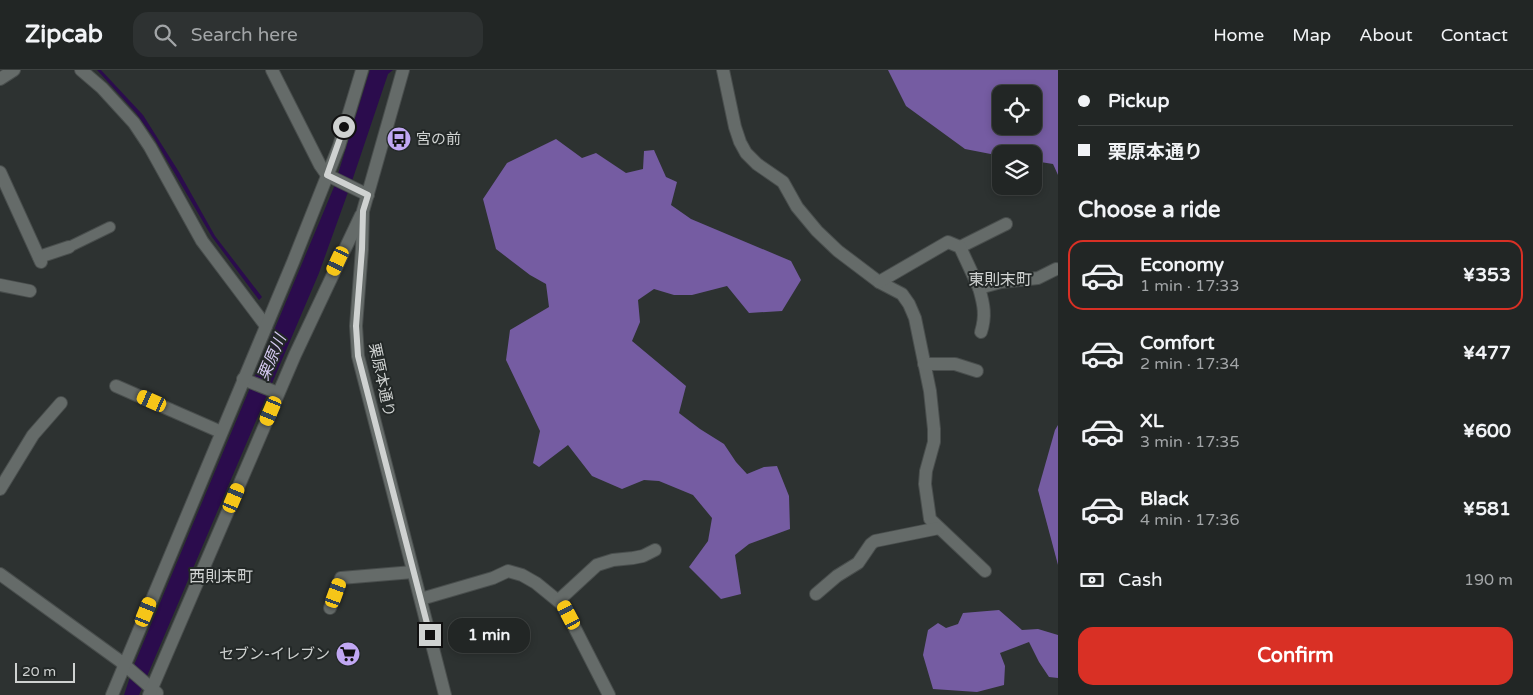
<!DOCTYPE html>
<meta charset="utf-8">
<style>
body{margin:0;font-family:"Varela Round","Noto Sans JP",sans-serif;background:#2e3232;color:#f1f3f6;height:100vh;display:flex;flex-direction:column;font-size:19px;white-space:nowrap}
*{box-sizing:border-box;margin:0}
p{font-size:16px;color:#a2a5a7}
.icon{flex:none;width:28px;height:28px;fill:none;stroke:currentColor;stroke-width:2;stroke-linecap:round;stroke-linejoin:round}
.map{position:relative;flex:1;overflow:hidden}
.panel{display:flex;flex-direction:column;background:#222625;width:475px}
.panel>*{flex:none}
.guide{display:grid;align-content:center;height:110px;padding:0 20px;background:#222625}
.tools{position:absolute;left:992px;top:15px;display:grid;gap:10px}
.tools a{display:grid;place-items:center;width:50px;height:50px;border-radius:10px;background:#222625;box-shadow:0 2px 8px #0003,0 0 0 1px #3f4342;font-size:25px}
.scale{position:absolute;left:15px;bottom:12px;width:60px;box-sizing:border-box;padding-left:5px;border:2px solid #cfd2d1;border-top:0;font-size:14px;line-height:18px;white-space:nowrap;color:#cfd2d1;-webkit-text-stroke:4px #232827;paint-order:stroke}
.end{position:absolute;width:22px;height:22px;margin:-11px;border:6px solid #cfd2d1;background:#111;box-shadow:0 0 0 2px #111}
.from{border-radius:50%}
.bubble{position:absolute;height:35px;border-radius:15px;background:#222625;box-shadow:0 2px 8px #0003,0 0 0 1px #3f4342;font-size:16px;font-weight:700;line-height:35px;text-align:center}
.car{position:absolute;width:15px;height:30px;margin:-15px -8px;border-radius:6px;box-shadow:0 0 4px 1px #0007;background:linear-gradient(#f5c518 24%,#345 0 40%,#f5c518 0 76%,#345 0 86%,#f5c518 0)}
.guide b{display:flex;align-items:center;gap:18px;height:48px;font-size:19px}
.guide b+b{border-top:1px solid #3f4342}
.guide i{width:12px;height:12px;background:#f1f3f6}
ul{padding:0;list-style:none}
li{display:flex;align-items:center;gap:15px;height:70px;margin:0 10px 8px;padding:0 10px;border:2px solid transparent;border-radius:15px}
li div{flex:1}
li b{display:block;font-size:19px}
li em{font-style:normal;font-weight:700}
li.current{border-color:#d93025}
li>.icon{width:45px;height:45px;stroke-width:1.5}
h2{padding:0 20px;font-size:22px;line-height:60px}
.pay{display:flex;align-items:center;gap:12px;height:55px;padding:0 20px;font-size:19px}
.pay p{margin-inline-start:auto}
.button{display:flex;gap:10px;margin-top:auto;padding:10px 20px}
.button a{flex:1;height:58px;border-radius:15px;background:#d93025;color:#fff;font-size:20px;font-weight:700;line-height:58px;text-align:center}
header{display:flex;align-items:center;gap:30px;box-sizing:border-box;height:70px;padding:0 25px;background:#222625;border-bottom:1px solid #3f4342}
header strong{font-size:24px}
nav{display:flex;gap:28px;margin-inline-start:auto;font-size:18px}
.search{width:350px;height:45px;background:#2e3232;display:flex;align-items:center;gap:12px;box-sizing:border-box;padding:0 18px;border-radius:15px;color:#a2a5a7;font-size:19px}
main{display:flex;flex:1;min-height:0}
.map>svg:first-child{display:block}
.forest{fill:#755ca2;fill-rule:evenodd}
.water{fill:#2b0c4d}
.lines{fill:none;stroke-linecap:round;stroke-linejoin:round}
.lane-casing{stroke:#494e4d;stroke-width:12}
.street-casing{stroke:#494e4d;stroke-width:14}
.lane{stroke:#656b69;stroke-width:10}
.street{stroke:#656b69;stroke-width:12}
.route{stroke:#cfd2d1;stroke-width:6}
.labels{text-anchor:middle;stroke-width:4;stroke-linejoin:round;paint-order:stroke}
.poi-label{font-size:15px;fill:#cfd2d1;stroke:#232827;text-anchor:start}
.street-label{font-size:15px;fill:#cfd2d1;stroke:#232827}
.neighbourhood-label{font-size:16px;fill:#cfd2d1;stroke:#232827}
.water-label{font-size:16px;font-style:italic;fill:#d5c9f1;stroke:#232827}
</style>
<header>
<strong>Zipcab</strong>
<div class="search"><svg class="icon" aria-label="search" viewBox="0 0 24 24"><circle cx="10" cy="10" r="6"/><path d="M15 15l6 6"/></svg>Search here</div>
<nav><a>Home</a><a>Map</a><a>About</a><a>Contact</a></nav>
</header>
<main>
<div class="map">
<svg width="1058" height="625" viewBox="0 0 1058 625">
<rect width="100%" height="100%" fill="#2d3231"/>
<!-- forest -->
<g class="forest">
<path d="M888 0H1058V105L1053 94 1034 91V84H1001V86L965 79 906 36ZM1001 24H1034V56H1001Z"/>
<polygon points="556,69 582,88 596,83 626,103 643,99 644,81 654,80 666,107 677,112 671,135 691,149 791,191 801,210 782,241 749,243 727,216 692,225 674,225 654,219 638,230 640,252 632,271 686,316 679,343 700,359 724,374 736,392 747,404 764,397 777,396 789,426 790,459 749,474 735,485 741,524 721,529 689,497 708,471 712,448 693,425 659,411 644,410 622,419 592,406 568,375 539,397 533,393 540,361 506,290 510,260 549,237 546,214 530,205 496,179 483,129 507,93"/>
<polygon points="1058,355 1058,495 1038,420 1055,360"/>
<polygon points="999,540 1022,560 1038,559 1058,565 1058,608 1049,607 1039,592 1029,572 1000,583 1005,596 1004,615 977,622 933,619 923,585 928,560 938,553 946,558 958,554 963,543"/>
</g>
<!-- water -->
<g class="water">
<polygon points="97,0 101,0 143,45 179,102 215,166 262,227 259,230 212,167 154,68 136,43"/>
<polygon points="370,0 393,0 388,4 352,111 319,203 139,625 124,625 134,595 334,117"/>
</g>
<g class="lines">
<defs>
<polyline id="lane" points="69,177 110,157"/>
<g id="street">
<polyline points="81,0 102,18 134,53 150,77 202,171 266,256"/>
<polyline points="272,0 320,95 327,105 368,125"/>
<polyline points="403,0 363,141 362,179 356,256 358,286 445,625"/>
<polyline points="723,0 735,57 740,72 746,83 757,94 783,112 797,137 817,161 838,181 879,212 902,224 909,234 915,248 930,321 934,359 934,372 926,401 925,414 930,449 985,501"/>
<polyline points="0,9 14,0"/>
<polyline points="0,102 41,192"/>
<polyline points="960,177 1006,154"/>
<polyline points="39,187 69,177"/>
<polyline points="879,212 948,172 960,177 979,218 1001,212 1038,208 1056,199"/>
<polyline points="0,215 30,221"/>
<path d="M979 218C984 235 986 246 981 262"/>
<polyline points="924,294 955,294 977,301"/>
<polyline points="243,309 278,323"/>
<polyline points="116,316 221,362"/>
<polyline points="0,419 33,365 61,333"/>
<polyline points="0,504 120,591 157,623"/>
<polyline points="816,524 837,506 858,493 871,474 875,471 939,458"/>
<polyline points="421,529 493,508 508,501 522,505 536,513 563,535 609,625"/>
<polyline points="559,530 597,495 613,490 633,488 643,486 655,480"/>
<polyline points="330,538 341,508 413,502"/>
<polyline points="112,625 293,192 339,76 362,0"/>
<polyline points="149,625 295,285 361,145"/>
</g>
</defs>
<!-- lane casing -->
<use href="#lane" class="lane-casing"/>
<!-- street casing -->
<use href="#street" class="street-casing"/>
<!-- lane -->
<use href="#lane" class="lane"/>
<!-- street -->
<use href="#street" class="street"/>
</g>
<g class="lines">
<!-- route -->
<polyline class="route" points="344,57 327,105 368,125 363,141 362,179 356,256 358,286 430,565"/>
</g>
<!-- icons -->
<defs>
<symbol id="bus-disc" viewBox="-11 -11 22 22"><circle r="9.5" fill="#c1a8f3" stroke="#232827"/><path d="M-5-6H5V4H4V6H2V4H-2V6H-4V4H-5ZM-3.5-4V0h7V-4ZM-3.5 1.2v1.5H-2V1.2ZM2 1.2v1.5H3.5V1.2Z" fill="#111"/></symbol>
<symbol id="supermarket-disc" viewBox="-11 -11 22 22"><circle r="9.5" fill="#c1a8f3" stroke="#232827"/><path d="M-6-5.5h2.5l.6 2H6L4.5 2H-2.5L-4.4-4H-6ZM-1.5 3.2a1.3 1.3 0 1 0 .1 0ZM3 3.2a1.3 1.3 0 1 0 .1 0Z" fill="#111"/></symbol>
</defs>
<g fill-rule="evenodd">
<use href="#bus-disc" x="385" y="55" width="28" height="28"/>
<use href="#supermarket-disc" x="334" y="570" width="28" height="28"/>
</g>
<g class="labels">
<!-- poi labels -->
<g class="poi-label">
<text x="416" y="74">宮の前</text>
<text x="330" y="589" text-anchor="end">セブン-イレブン</text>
</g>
<!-- street labels -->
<g class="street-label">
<text transform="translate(382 310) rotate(78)" y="5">栗原本通り</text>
</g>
<!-- neighbourhood labels -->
<g class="neighbourhood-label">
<text x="1000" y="215">東則末町</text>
<text x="221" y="512">西則末町</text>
</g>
<!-- water labels -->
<g class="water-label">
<text transform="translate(271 287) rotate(-67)" y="6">栗原川</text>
</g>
</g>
</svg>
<div class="tools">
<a><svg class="icon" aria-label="locate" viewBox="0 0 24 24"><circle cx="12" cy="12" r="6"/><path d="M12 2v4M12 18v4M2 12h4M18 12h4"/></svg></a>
<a><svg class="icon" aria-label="layers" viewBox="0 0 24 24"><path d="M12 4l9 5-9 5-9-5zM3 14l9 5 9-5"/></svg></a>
</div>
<div class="scale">20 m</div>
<i class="end from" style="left:344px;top:57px"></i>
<i class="end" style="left:430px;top:565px"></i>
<div class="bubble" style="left:448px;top:548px;width:82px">1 min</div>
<i class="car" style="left:338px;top:191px;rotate:205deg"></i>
<i class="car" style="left:152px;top:331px;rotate:294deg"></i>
<i class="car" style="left:271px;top:341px;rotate:203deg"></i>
<i class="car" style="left:234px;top:428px;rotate:23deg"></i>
<i class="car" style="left:336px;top:523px;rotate:20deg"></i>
<i class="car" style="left:146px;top:542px;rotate:22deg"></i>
<i class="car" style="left:569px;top:545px;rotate:332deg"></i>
</div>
<section class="panel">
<div class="guide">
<b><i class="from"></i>Pickup</b>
<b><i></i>栗原本通り</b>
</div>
<h2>Choose a ride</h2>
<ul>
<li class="current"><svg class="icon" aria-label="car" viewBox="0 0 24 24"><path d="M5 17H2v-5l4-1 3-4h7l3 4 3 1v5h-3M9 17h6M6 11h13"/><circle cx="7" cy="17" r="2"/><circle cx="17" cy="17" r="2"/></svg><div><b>Economy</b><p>1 min · 17:33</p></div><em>¥353</em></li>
<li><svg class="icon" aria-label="car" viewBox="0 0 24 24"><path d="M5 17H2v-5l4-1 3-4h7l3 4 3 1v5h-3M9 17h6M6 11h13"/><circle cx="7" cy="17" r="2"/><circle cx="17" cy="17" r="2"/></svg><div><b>Comfort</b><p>2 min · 17:34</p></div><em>¥477</em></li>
<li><svg class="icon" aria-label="car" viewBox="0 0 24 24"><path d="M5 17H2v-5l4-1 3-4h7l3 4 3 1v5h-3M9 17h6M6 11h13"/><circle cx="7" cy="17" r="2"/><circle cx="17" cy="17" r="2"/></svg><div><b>XL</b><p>3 min · 17:35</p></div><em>¥600</em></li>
<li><svg class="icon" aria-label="car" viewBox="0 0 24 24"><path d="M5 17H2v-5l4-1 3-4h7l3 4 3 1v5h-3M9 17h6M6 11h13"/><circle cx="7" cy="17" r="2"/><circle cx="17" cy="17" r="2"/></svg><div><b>Black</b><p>4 min · 17:36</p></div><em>¥581</em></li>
</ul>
<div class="pay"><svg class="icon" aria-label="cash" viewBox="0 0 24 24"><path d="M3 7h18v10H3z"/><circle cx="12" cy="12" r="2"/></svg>Cash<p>190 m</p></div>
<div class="button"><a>Confirm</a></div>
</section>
</main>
